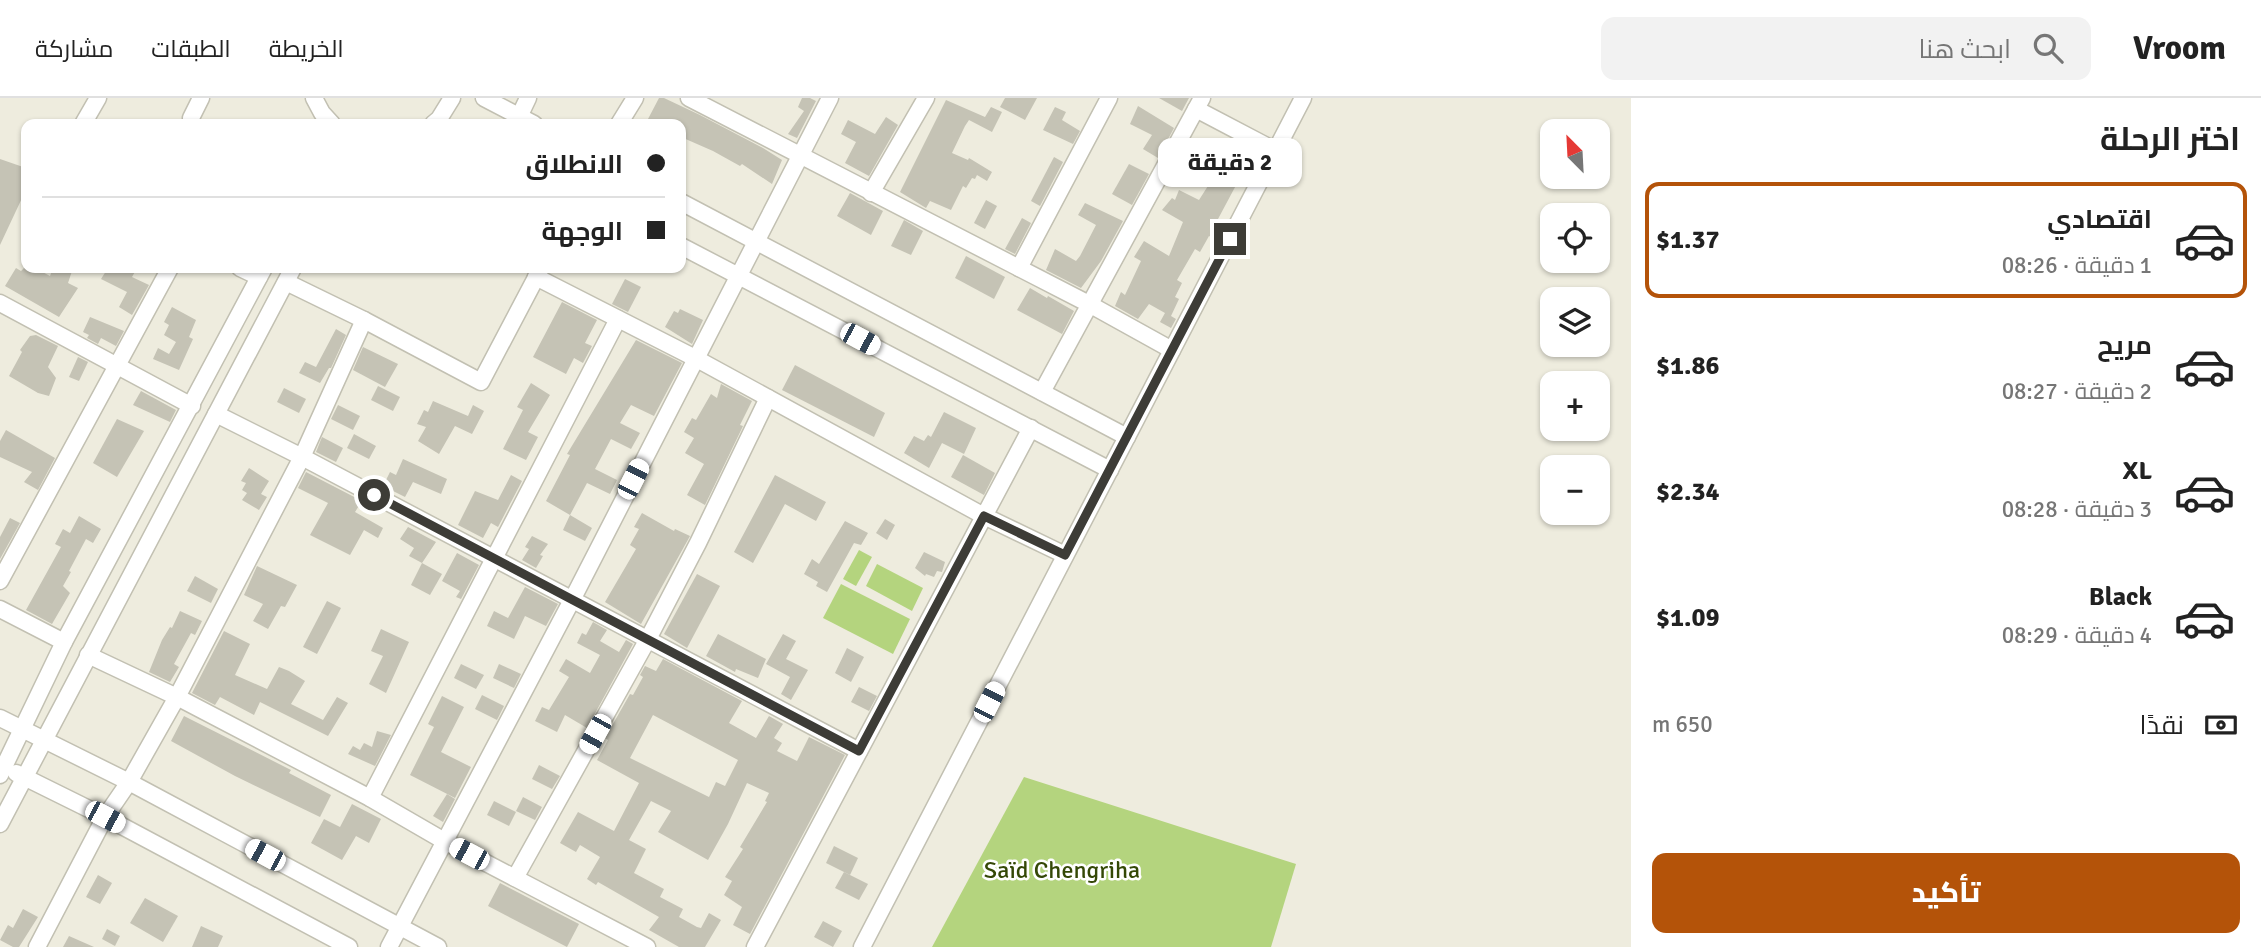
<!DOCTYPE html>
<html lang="ar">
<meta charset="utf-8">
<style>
body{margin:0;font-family:Signika,Cairo,sans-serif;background:#f2f2f2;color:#222;direction:rtl;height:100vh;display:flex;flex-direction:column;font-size:26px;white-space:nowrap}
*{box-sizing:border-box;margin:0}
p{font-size:23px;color:#767676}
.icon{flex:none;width:38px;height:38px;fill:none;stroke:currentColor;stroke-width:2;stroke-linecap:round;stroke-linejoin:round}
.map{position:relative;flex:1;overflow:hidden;direction:ltr}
.panel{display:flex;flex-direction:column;background:#fff;width:630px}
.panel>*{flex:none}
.hud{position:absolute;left:21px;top:21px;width:665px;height:154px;border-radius:14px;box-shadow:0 2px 5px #0004;direction:rtl;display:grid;align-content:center;height:154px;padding:0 21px;background:#fff}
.needle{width:46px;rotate:336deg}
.buttons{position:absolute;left:1540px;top:21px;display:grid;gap:14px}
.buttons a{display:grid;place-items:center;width:70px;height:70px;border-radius:14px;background:#fff;box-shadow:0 2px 5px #0004;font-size:35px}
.end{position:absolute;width:32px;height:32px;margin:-16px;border:9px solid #3d3c37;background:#fff;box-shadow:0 0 0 4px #fff}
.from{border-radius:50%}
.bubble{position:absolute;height:49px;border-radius:14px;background:#fff;box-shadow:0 2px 5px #0004;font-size:23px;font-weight:800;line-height:49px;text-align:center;direction:rtl}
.car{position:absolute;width:21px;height:42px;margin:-21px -10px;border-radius:9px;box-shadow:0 0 5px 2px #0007;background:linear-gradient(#fff 24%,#345 0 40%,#fff 0 76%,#345 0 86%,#fff 0)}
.hud b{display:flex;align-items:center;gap:24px;height:66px;font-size:26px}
.hud b+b{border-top:2px solid #e0e0e0}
.hud i{width:18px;height:18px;background:#222}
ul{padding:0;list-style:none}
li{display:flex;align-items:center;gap:21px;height:116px;margin:0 14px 10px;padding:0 7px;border:4px solid transparent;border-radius:14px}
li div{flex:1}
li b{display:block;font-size:26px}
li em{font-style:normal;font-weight:800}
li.on{border-color:#b45309}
li>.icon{width:63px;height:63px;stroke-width:1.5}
h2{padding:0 21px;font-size:32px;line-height:84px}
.pay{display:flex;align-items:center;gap:18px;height:77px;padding:0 21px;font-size:26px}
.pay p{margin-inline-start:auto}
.button{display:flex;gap:14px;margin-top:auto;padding:14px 21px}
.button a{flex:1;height:80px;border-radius:14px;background:#b45309;color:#fff;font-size:28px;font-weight:800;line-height:80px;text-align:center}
header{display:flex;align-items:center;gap:42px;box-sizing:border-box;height:98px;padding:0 35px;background:#fff;border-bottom:2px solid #e0e0e0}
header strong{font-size:33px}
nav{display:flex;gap:38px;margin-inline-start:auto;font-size:24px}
.search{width:490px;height:63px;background:#f2f2f2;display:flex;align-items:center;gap:18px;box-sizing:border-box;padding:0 24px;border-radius:14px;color:#767676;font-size:26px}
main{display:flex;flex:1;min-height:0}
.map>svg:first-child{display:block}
.green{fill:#b4d47e}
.building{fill:#c5c3b5;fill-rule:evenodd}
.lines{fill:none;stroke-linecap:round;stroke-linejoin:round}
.minor-casing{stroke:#c2c0b2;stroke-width:19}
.minor{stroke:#fff;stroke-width:16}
.route{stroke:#3d3c37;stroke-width:9}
.labels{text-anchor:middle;stroke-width:5;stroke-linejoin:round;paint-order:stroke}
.park-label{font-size:24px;fill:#344806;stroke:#fff}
</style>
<header>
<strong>Vroom</strong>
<div class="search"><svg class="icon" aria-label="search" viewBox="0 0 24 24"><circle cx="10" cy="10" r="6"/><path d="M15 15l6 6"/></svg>ابحث هنا</div>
<nav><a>الخريطة</a><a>الطبقات</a><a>مشاركة</a></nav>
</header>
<main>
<section class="panel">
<h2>اختر الرحلة</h2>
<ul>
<li class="on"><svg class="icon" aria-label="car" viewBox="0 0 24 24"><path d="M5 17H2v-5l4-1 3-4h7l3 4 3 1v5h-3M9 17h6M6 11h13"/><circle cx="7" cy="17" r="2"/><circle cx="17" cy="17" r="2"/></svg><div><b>اقتصادي</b><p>1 دقيقة · 08:26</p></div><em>$1.37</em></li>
<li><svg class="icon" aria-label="car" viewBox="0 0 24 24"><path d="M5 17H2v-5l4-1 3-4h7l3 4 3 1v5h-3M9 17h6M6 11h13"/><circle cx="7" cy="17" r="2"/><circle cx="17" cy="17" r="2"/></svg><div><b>مريح</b><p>2 دقيقة · 08:27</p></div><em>$1.86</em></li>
<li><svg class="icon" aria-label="car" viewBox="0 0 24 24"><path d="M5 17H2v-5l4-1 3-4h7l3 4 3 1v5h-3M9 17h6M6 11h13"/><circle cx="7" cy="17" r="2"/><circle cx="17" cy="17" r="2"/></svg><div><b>XL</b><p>3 دقيقة · 08:28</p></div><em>$2.34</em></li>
<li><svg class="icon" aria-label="car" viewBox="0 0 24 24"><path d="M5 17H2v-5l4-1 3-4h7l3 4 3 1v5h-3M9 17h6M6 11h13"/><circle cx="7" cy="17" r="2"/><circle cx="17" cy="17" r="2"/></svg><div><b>Black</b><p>4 دقيقة · 08:29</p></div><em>$1.09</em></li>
</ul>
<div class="pay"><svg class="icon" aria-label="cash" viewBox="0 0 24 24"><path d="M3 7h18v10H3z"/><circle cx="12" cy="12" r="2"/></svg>نقدًا<p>650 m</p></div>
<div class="button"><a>تأكيد</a></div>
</section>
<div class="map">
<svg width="1631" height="849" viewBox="0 0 1631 849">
<rect width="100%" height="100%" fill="#eeecde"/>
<!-- green -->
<g class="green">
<polygon points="859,452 872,459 856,488 843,481"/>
<polygon points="877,466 923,490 912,513 866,488"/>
<polygon points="841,486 910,521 893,556 823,520"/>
<polygon points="1024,679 1296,766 1271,849 932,849"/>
</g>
<!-- building -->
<g class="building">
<polygon points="659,0 664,0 700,17 763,50 782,62 772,86 742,66 740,68 713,53 681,39 681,26 660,26 648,21"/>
<polygon points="802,0 810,0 816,3 797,40 788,36 804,13 798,9"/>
<polygon points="1005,0 1037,0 1025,22 1000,9"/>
<polygon points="1159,0 1189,0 1182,13"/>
<polygon points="946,2 985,19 991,9 1002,14 992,34 969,22 965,28 952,55 968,62 969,60 992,74 987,83 977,77 975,81 972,80 966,90 963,88 951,112 930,103 926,110 900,94"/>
<polygon points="1138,8 1174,30 1158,60 1143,51 1152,37 1130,26"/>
<polygon points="1055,9 1066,14 1062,22 1080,33 1073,46 1043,32"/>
<polygon points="886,19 898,27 869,78 845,65 856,44 841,36 848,22 875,36"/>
<polygon points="1054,59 1063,64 1040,108 1031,103"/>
<polygon points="0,61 26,70 26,100 23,98 0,147"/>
<polygon points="1129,66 1149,76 1132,107 1112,96"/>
<polygon points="1228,67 1242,76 1218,121 1224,124 1215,141 1209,138 1200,154 1195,151 1177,182 1182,185 1175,199 1179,201 1171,218 1176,221 1171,230 1160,224 1165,215 1149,206 1138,221 1115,208 1121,194 1125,197 1141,163 1134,159 1144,143 1169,158 1183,124 1162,112 1172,100 1175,102 1179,92 1199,102 1213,80 1219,83"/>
<polygon points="850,95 883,113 871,137 837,118"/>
<polygon points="986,102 997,108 985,131 974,125"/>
<polygon points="1085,105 1123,123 1101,163 1081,190 1046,172 1055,151 1076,163 1080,158 1096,127 1078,117"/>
<polygon points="1022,120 1031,125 1015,156 1005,151"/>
<polygon points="904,122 923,133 911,157 891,148"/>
<polygon points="966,158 1005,179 994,201 955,180"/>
<polygon points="16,170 21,173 24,170 35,170 50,178 53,170 73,170 68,185 78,190 59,219 5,188"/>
<polygon points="108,170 137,170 132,179 149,187 132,217 119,209 127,194 101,181"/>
<polygon points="625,181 641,189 628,214 612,206"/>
<polygon points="1030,190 1047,200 1048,198 1074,213 1062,236 1017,212"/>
<polygon points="562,204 597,222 585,245 592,248 583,265 574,260 566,276 533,259"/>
<polygon points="172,209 196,222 189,239 193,241 179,272 153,261 158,250 169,256 176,244 164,237 169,227 164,224"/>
<polygon points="680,211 703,222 692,246 665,229 674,213 678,215"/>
<polygon points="90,219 124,233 116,248 101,240 98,246 87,240 89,237 83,234"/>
<polygon points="336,231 346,237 331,270 329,270 320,285 299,275 305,264 316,269"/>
<polygon points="36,237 58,248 48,269 56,280 49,298 38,295 9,278 22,254 20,252 30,238"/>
<polygon points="636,242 682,265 654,318 631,307 620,325 640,335 631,351 611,341 595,371 617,382 610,396 587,385 570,417 592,430 585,443 563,432 570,417 546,403 570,357 567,356"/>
<polygon points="363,249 398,266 385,289 353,272"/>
<polygon points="78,259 88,264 79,283 69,279"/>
<polygon points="795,267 885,315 874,339 782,292"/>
<polygon points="531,285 550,297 528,334 538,339 526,362 503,351 523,312 517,309"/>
<polygon points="721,286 752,303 740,327 743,328 705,407 687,397 704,366 685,355 694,340 684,334 692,320 696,322 711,296 717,300"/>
<polygon points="378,288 400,299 393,313 371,302"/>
<polygon points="284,290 306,301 299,315 277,304"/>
<polygon points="141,293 176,312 170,324 133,307"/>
<polygon points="433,303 468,318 473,307 484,313 472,336 455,328 439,356 418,343 426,329 417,326 424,312 428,314"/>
<polygon points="338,307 360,318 353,332 331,321"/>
<polygon points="944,314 976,330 964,356 942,345 929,370 904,355 914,338 924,343 928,337 931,339"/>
<polygon points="117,321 144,333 117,379 93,365"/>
<polygon points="6,332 55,360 38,392 24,384 32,374 0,359 0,343"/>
<polygon points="354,336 376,348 369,361 347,350"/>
<polygon points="322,339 343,350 336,364 316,354"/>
<polygon points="963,357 995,375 984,397 951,379"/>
<polygon points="403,361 447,381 441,396 413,384 405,399 383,388 390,374 396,377"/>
<polygon points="249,370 269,383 261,396 267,399 259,412 242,402 247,395 242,392 246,385 241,383"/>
<polygon points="306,374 362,403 355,414 383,430 378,440 364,432 350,457 310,437 328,405 298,390"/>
<polygon points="511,377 522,383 498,429 491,425 483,440 458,427 475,393 498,402"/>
<polygon points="775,377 826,404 816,423 785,406 753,465 734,454"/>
<polygon points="642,415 674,433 675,431 690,438 641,526 605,504 636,451 630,447 639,431 634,429"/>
<polygon points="79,418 101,431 93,445 86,441 69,473 71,474 63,488 70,495 52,526 26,512 61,449 55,446 63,431 70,435"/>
<polygon points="10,420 20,425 0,461 0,439"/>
<polygon points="885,421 895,427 887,442 876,435"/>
<polygon points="845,423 868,435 861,447 854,445 827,494 816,488 818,484 804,476 812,461 819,466"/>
<polygon points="408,429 436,444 422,465 409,458 414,450 400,441"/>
<polygon points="532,438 548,446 540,457 543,458 536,470 522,462 529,451 525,449"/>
<polygon points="924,454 945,464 942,474 937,473 934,479 926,476 925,478 915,470"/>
<polygon points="457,455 479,467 461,501 456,499 460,493 442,483"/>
<polygon points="422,465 442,476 430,497 411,487"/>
<polygon points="257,468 297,487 285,509 281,508 268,531 253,523 263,506 244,497"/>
<polygon points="697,476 720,488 687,550 664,536"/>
<polygon points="195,478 218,491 211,505 187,493"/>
<polygon points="525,489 558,506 546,528 525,518 514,541 487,528 494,513 508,520"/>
<polygon points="327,503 341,510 317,556 303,549"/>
<polygon points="180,513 202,523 195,537 191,535 174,566 179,569 170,584 149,574 162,542 170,529 172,530"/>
<polygon points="593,524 607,532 600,543 619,554 626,542 633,546 587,630 565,617 557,634 535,623 542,609 549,612 569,579 559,573 566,561 590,575 600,557 577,545 582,535 586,537"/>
<polygon points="381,531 409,544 386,595 369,586 383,558 371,553"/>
<polygon points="224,533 250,546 235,577 267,591 279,569 289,573 305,583 291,606 323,622 337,599 348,605 328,638 260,604 254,617 220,599 215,607 192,595"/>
<polygon points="718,536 766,561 758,580 736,571 735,574 706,558"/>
<polygon points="783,536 796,543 786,561 808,572 791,602 781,596 790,579 766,566"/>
<polygon points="847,550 864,559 851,584 835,575"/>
<path d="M663 561 742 603 729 625 756 640 769 618 783 626 774 640 782 645 777 653 797 663 809 639 845 657 750 836 733 827 742 809 724 797 732 783 725 779 743 751 740 749 767 704 765 703 769 695 747 685 728 726 708 762 658 734 671 713 651 703 629 742 646 751 634 775 664 791 660 799 683 811 679 819 697 829 701 830 709 815 721 822 705 849H679L649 832 659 819 598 784 596 787 587 781 600 759 580 747 576 754 560 745 578 714 614 733 639 685 597 662 608 642 605 640 630 596 633 597 643 579 640 577 645 568 656 573ZM653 617 738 662 725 688 716 684 709 699 630 660Z"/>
<polygon points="461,566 484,577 476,591 454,580"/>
<polygon points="499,566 521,576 514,590 493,580"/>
<polygon points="859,589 877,598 869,613 851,604"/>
<polygon points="482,597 504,608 497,622 475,611"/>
<polygon points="442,598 464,609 441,654 471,669 455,700 410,677 434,629 428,626"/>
<polygon points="184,618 291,672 289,675 331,697 320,719 235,678 171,643"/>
<polygon points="377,633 391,637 375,668 348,656 353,648 360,652 364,645 372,649"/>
<polygon points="539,667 560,678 552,691 532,681"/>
<polygon points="447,696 455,701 443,724 433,718"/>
<polygon points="523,699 542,709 535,722 516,713"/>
<polygon points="494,703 516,714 509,728 487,717"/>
<polygon points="352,706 381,721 369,745 356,738 342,762 311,745 324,721 340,729"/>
<polygon points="834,748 858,760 850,777 826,765"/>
<polygon points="844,774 868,786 859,802 835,790"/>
<polygon points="98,777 112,785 100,806 86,799"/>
<polygon points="500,785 579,826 567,849 488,808"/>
<polygon points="145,800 178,818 163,844 130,825"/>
<polygon points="23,811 38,819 19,849 13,849 0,842 8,827 13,830"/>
<polygon points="823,823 842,833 833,849 814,839"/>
<polygon points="201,828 223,838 218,849 192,849"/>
<polygon points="107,831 120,838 115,848 102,841"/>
<polygon points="69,838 94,849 63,849"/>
</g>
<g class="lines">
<defs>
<g id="minor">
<polyline points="314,0 322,15 332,26"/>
<polyline points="484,0 534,26"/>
<polyline points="689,0 1089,206 1172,252"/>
<polyline points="1196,11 1276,53"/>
<polyline points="519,19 528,0"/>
<polyline points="83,26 98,0"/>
<polyline points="192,26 191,20 201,0"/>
<polyline points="433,26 439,21 452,0"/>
<polyline points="619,26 635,0"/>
<polyline points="871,95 926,0"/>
<polyline points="681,104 1127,339"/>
<polyline points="681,148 1110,372"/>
<polyline points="240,170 259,179"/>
<polyline points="1019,170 1109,0"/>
<polyline points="536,179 695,260 984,418 1065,457"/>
<polyline points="286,184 364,222 481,284 540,172"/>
<polyline points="0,205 192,308"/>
<polyline points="1042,294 1202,0"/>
<polyline points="216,316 302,359 859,653"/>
<polyline points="0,483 170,170"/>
<polyline points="0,511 64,544"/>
<polyline points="88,557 177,599 370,700 446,744 647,849"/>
<polyline points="0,620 129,684 438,849"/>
<polyline points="16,675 105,719 349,849"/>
<polyline points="0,677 64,544 264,170"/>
<polyline points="370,700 618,221"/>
<polyline points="0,726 293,170"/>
<polyline points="515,780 648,541 698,445 768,300"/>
<polyline points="37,849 105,719 129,684 177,599 302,359 364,222"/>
<polyline points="389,849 572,502 830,0"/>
<polyline points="755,849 1031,330"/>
<polyline points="862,849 1303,0"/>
</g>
</defs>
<!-- minor casing -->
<use href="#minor" class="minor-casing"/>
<!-- minor -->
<use href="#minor" class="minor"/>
</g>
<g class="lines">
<!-- route -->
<polyline class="route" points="374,397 859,653 984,418 1065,457 1230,141"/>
</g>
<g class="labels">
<!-- park labels -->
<g class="park-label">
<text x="1062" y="780">Saïd Chengriha</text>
</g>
</g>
</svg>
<div class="buttons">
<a><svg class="needle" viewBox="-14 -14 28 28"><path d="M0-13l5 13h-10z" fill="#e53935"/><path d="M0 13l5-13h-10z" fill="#767676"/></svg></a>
<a><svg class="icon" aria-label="locate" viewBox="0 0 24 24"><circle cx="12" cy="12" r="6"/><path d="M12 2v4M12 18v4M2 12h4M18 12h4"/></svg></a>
<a><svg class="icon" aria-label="layers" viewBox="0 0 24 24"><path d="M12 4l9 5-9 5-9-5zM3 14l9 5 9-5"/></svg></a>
<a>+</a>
<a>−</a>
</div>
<i class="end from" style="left:374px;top:397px"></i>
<i class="end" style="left:1230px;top:141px"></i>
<div class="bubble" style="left:1158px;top:40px;width:144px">2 دقيقة</div>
<i class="car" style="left:860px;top:241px;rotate:118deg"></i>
<i class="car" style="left:633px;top:381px;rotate:27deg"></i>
<i class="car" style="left:989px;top:604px;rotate:27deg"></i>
<i class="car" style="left:595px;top:636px;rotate:209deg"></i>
<i class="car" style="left:105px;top:719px;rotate:118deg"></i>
<i class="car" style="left:469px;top:756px;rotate:298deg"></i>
<i class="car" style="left:265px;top:757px;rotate:298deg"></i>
<div class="hud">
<b><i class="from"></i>الانطلاق</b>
<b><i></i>الوجهة</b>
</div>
</div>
</main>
